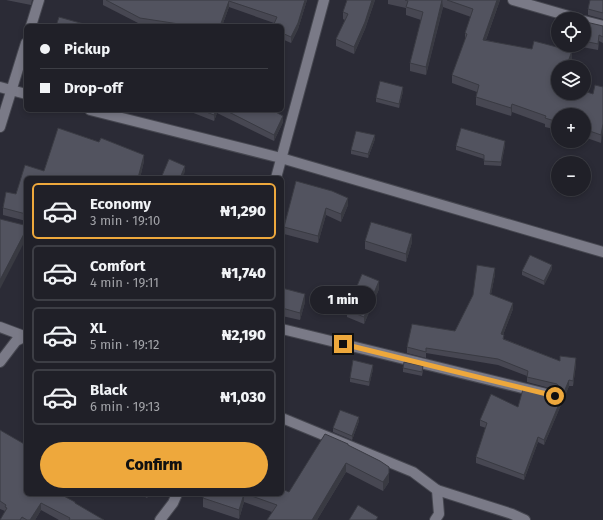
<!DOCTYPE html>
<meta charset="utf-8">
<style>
body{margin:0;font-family:"Fira Sans",sans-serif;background:#282830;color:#f1f3f6;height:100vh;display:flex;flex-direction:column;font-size:15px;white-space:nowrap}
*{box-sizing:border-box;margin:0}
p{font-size:13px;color:#a2a3a8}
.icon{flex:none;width:22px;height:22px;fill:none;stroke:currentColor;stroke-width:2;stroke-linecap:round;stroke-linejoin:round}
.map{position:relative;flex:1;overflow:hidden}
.sheet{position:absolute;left:24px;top:176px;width:260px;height:320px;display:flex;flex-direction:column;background:#202028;border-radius:6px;box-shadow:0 2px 6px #0003,0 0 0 1px #3d3e45}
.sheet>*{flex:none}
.top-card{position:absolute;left:24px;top:24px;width:260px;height:88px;border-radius:6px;box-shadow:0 2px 6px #0003,0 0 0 1px #3d3e45;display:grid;align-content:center;height:88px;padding:0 16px;background:#202028}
.tools{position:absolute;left:551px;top:12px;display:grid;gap:8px}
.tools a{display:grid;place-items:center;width:40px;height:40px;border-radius:50%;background:#202028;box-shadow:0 2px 6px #0003,0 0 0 1px #3d3e45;font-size:20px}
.end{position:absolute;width:18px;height:18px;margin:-9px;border:5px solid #eea83c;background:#111;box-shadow:0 0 0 2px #111}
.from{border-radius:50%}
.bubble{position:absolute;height:28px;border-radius:14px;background:#202028;box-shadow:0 2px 6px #0003,0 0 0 1px #3d3e45;font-size:13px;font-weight:800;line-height:28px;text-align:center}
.top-card b{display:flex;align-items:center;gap:14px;height:38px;font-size:15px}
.top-card b+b{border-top:1px solid #3d3e45}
.top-card i{width:10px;height:10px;background:#f1f3f6}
ul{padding:7px 0 0;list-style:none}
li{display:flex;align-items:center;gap:12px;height:56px;margin:0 8px 6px;padding:0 8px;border:2px solid #3d3e45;border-radius:6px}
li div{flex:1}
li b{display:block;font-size:15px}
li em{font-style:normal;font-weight:800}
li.active{border-color:#eea83c}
li>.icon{width:36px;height:36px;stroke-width:1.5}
.action{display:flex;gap:8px;margin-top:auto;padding:8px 16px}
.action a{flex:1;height:46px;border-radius:24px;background:#eea83c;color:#111;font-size:16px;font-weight:800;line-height:46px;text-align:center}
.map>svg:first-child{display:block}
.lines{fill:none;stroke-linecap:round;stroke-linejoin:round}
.minor-casing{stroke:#464750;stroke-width:12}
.minor{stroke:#7a7a87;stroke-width:10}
.wall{fill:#474752}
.shaded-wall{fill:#393a42}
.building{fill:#52535f;stroke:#393a42}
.route{stroke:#eea83c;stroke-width:5}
</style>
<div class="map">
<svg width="603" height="520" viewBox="0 0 603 520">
<rect width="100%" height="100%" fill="#2b2b36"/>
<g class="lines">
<defs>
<g id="minor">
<polyline points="513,0 579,19"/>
<polyline points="584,21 603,26"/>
<polyline points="31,26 39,0"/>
<polyline points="0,87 26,94"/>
<polyline points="90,110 281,158 603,252"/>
<polyline points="0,127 26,43"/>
<polyline points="276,178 324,0"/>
<polyline points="0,327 24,336"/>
<polyline points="282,329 555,396"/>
<polyline points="0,362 16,341 26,336"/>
<polyline points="282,418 413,472 437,490 439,514 435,520"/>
<polyline points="437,490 512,514 525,520"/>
<polyline points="160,520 173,503 177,494"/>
</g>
</defs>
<!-- minor casing -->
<use href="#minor" class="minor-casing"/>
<!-- minor -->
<use href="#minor" class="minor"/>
</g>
<!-- wall -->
<g class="wall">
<polygon points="6,0 32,0 31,5"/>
<polygon points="103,0 307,0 298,29 291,43 282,39 282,26 274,23 229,7 222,26 154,26 140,24 103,5"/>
<polygon points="347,0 375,0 365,29 354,54 336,46 336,39 345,20 343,19 343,12"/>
<polygon points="388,0 500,0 486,40 572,60 569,67 558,67 558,93 593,94 603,87 601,143 584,137 584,115 558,115 558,130 545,127 545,124 512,112 511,116 476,105 476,97 477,92 452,83 452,75 465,40 465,33 471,17 443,7 426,75 410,71 410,63 421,20 406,15 406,8 388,4"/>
<polygon points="603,0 603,19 588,15 588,9"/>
<polygon points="603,26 603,43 599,41 598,50 582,47 582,45 584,45 584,31"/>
<polygon points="403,91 399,108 376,102 376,98"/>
<polygon points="191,110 273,110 283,122 274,141 217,113 214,121 191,112"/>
<polygon points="58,128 99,142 101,138 144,155 144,161 140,178 26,178 26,221 3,215 3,208 6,192 16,194 25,165 44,171"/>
<polygon points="375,139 368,158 351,154 351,150"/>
<polygon points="505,145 501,166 484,165 484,159 456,150 456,146"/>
<polygon points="296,181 348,205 341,222 326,215 318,243 284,234 284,227"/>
<polygon points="365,241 412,242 406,262 365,249"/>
<polygon points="552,269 544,285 522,275 522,271"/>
<polygon points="495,274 491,294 513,309 503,335 504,339 560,361 576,364 573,386 569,386 544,445 538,442 524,480 476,463 476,457 486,428 480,426 480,420 518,407 559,395 560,393 557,390 527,382 527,376 498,365 426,353 426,358 407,353 407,347 455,331"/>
<polygon points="282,288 305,302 300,320 282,316"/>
<polygon points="379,289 364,324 347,317 347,310"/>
<polygon points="26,301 26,314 24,314 24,306"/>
<polygon points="403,368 423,370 422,376 403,372"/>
<polygon points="373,369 369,386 350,382 350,378"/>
<polygon points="359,421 352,440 333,432 333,428"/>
<polygon points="0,430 26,494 75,504 104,520 59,520 41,510 35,520 0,520 5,511 0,509"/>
<polygon points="348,446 389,482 383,491 346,472 317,520 267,520 272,512 244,502 239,519 203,507 203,498 204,494 282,494 289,492"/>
<polygon points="140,494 150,494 147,498"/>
</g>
<!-- shaded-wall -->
<g class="shaded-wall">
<polygon points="305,0 307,0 298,29 291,43 291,37"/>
<polygon points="372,0 375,0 365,29 354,54 354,47"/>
<polygon points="442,0 443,7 426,75 426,67"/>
<polygon points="497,0 500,0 483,48 483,40"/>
<polygon points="229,1 229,7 222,26 220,26"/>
<polygon points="599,35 599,41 598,50 598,44"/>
<polygon points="572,51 572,60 569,67 566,67"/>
<polygon points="403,87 403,91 399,108 399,104"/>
<polygon points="512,104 512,112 511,116 511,108"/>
<polygon points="216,110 217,110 217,113 214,121 214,115"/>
<polygon points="283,116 283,122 274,141 274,135"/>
<polygon points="603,124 603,132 601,143 601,135"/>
<polygon points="375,135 375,139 368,158 368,154"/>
<polygon points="505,141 505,145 501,166 501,162"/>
<polygon points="144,155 144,161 140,178 138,178"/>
<polygon points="185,166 185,172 182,178 180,178"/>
<polygon points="348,198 348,205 341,222 341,214"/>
<polygon points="326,208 326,215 318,243 318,236"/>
<polygon points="26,230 26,239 0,289 0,280"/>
<polygon points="412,234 412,242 406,262 406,254"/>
<polygon points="552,265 552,269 544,285 544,281"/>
<polygon points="495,268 495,274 490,300 490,294"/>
<polygon points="379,281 379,289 364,324 364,317"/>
<polygon points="305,294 305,302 300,320 300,313"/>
<polygon points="513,303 513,309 501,340 501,334"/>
<polygon points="576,358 576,364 573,386 573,381"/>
<polygon points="373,365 373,369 369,386 369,382"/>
<polygon points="569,380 569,386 544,445 544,440"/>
<polygon points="359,417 359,421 352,440 352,436"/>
<polygon points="538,437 538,442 524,480 524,475"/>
<polygon points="346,463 346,472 317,520 312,520"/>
<polygon points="389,473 389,482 383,491 383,482"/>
<polygon points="147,494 150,494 147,498"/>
<polygon points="244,494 244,502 239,519 239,510"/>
<polygon points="41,503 41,510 35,520 30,520"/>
</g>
<!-- building -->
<g class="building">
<polygon points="106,0 305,0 298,23 291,37 282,33 282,26 273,26 277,17 229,1 220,26 192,26 140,18"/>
<polygon points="347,0 372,0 365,22 354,47 336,39 348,14 343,12"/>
<polygon points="405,0 442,0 426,67 410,63 423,12 406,7 408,1"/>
<polygon points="447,0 497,0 483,40 532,49 534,41 572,51 566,67 558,67 558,93 584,93 584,91 593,94 595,85 603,87 603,124 601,135 584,129 584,115 558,115 558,122 545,118 546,116 512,104 511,108 476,97 479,85 452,75 467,34 465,33 473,9"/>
<polygon points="590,0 603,0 603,13 588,9"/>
<polygon points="59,17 91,26 56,26"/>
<polygon points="586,22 603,26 603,37 599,35 598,44 584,41 584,31"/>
<polygon points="380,81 403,87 399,104 376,98"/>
<polygon points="201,110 216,110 214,115"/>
<polygon points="225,110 272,110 283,116 274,135"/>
<polygon points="58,128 99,142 101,138 144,155 138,178 26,178 26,214 3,208 6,192 16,194 25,165 44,171"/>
<polygon points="461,128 505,141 501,162 484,161 484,155 456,146"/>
<polygon points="356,131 375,135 368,154 351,150"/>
<polygon points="169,159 185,166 180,178 161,178"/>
<polygon points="296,181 332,191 348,198 341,214 326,208 318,236 284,227"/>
<polygon points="0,219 24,225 26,225 26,230 0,280"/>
<polygon points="371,222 412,234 406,254 365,241"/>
<polygon points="530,255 552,265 544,281 522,271"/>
<polygon points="477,265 495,268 490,294 513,303 501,334 504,335 503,339 560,361 560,356 576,358 573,381 569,380 544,440 538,437 524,475 476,457 487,423 480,420 491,394 518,407 523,389 554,397 559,395 561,389 557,384 527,377 528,371 498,359 426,348 426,352 407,347 412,324 455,331 473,295"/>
<polygon points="362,274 379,281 364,317 347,310"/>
<polygon points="282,288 305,294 300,313 282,308"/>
<polygon points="353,360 373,365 369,382 350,378"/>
<polygon points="404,362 423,366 422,372 403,368"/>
<polygon points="340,410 359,417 352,436 333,428"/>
<polygon points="0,430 26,445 26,494 60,494 75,502 75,503 104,520 69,520 70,518 41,503 30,520 27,520 22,517 20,520 0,520 7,508 5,507 6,505 0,501"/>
<polygon points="325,434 348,444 348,445 380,461 389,467 389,473 383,482 346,463 312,520 267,520 277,505 246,494 282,494 282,489 289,492"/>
<polygon points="204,494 244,494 239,510 203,498"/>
<polygon points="358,505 378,517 376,520 349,520"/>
</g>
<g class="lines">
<!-- route -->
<polyline class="route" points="343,344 555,396"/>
</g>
</svg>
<div class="tools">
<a><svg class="icon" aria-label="locate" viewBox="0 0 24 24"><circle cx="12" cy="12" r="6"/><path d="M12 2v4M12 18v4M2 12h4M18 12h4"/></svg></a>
<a><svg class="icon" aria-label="layers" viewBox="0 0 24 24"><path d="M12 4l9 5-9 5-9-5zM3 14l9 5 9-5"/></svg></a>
<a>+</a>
<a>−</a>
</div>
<i class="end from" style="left:555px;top:396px"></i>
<i class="end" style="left:343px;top:344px"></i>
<div class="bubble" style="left:310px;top:286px;width:66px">1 min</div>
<div class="top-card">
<b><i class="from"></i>Pickup</b>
<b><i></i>Drop-off</b>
</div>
<section class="sheet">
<ul>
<li class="active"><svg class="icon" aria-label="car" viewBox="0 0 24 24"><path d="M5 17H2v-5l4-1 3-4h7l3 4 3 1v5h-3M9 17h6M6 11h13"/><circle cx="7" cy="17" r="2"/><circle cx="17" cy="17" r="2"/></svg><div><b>Economy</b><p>3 min · 19:10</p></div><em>₦1,290</em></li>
<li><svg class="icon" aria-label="car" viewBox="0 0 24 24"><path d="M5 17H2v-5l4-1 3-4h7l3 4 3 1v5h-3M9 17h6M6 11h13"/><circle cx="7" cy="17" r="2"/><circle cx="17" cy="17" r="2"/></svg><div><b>Comfort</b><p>4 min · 19:11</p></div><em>₦1,740</em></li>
<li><svg class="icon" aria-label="car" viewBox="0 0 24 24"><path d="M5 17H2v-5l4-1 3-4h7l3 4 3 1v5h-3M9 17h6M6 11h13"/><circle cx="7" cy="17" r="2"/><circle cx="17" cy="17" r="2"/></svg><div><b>XL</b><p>5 min · 19:12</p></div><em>₦2,190</em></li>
<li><svg class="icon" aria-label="car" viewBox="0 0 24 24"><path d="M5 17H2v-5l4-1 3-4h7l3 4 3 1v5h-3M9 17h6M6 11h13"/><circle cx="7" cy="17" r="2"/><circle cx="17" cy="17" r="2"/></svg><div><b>Black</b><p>6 min · 19:13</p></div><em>₦1,030</em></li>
</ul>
<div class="action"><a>Confirm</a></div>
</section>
</div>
